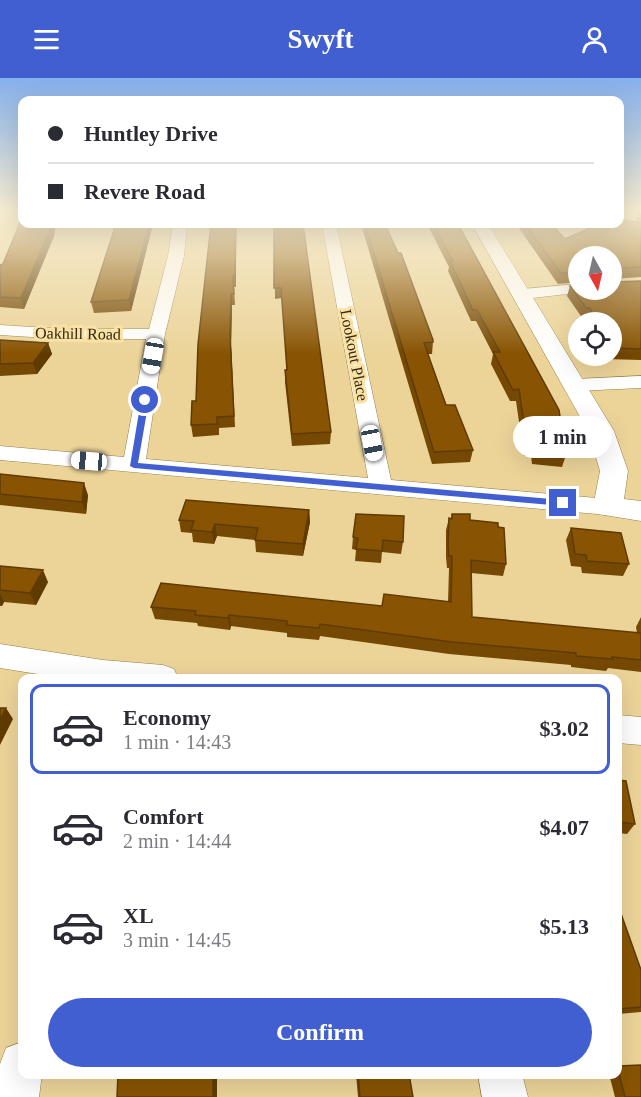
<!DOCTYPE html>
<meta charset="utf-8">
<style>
body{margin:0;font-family:"Times New Roman",serif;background:#f7f7f7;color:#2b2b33;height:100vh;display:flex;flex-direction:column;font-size:22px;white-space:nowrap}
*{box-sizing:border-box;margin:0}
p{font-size:20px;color:#7c7c81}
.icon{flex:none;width:33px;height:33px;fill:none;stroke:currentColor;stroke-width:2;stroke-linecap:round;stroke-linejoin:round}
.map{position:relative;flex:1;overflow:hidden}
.side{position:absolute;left:18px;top:596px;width:604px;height:405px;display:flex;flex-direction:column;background:#fff;border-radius:12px;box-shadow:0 6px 24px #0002}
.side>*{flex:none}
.hud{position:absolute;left:18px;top:18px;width:606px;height:132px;border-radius:12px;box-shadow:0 6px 24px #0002;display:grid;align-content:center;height:132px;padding:0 30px;background:#fff}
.needle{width:39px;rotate:172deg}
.tools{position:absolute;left:568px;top:168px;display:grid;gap:12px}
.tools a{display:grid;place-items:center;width:54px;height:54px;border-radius:50%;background:#fff;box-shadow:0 6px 24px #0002;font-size:30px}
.end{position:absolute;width:27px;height:27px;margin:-14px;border:8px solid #415fd1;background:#fff;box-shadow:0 0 0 3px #fff}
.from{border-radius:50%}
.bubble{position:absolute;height:42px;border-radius:21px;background:#fff;box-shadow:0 6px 24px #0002;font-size:20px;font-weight:800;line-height:42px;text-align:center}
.car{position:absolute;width:18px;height:36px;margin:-18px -9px;border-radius:8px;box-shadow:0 0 4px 2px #0007;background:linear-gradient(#fff 24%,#345 0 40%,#fff 0 76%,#345 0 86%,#fff 0)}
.hud b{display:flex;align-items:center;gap:21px;height:57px;font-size:22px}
.hud b+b{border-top:2px solid #e1e1e2}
.hud i{width:15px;height:15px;background:#2b2b33}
ul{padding:10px 0 0;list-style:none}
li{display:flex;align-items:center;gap:18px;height:90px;margin:0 12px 9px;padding:0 18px;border:3px solid transparent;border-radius:12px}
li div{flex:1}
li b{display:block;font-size:22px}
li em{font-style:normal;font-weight:800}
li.active{border-color:#415fd1}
li>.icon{width:54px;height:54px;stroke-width:1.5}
.cta{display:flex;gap:12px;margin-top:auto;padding:12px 30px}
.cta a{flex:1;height:69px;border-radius:36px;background:#415fd1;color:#fff;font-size:24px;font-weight:800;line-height:69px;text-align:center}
header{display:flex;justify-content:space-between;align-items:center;height:78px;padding:0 30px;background:#415fd1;color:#fff;font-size:27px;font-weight:800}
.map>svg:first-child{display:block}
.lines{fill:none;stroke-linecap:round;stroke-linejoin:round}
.minor-casing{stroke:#957f46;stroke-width:1}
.tertiary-casing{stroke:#957f46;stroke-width:1}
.minor{fill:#fff;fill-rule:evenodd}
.tertiary{fill:#fff;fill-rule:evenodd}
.wall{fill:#754803}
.shaded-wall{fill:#5f3b02}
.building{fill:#885403;stroke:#5f3b02;stroke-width:1.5}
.route{fill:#415fd1}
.labels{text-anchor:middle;stroke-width:6;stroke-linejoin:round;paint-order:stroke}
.far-street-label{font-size:16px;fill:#312810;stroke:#fae1a5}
</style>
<header><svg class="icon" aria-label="menu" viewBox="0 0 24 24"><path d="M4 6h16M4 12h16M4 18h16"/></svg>Swyft<svg class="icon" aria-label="person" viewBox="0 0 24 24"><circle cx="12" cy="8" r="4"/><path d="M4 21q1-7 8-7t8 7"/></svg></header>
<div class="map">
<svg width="641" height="1019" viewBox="0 0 641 1019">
<rect width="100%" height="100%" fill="#ecd499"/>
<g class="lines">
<defs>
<g id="minor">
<polygon points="173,146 187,146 184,178 165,256 146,381 368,400 322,146 336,146 391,402 608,421 617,423 620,429 617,435 608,437 0,382 0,368 124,379 146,261 64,261 0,257 0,247 64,251 149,251 168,178"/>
<polygon points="579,206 579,212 587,212 585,214 523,221 515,216 523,211"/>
<polygon points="641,298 641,310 576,313 569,311 566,307 569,303 576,301"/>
<polygon points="0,566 103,582 163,587 174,591 178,600 63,600 0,590"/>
<polygon points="618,637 641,639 641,667 618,665"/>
<polygon points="22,964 22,996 42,996 39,1019 0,1019 0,986 6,970"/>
<polygon points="478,996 522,996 528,1019 482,1019"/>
</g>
<polygon id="tertiary" points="472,146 488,146 614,353 628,393 624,421 641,423 641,443 598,436 593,429 600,393 588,353"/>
</defs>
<!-- minor casing -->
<use href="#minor" class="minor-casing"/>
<!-- tertiary casing -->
<use href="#tertiary" class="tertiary-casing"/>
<!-- minor -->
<use href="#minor" class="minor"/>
<!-- tertiary -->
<use href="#tertiary" class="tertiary"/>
</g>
<!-- wall -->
<g class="wall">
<polygon points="639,133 641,133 641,144 636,143"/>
<polygon points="641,145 641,199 613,201 612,203 612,178 579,178 579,204 558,206 516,146 551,146 565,161"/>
<polygon points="22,146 56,146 54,158 24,231 0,229 0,187 3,186"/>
<polygon points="114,146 153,146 131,233 94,235 91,224 115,148"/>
<polygon points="236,146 236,209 234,209 235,227 232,227 231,268 235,349 219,350 219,357 193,359 191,347"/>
<polygon points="274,146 331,354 330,366 292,368 285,304 285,292 287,292 282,220 275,221"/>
<polygon points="361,146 385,146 433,264 432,276 428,276 446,327 473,372 470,384 432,386"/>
<polygon points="427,146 458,146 566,377 562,389 532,386 531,378 524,378 516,323 510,323 491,286 493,276 476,243 471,243 448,193 449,189"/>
<polygon points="641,203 641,282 604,281 602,278 612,278 612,244 588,244 587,241 583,241 567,218 570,208"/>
<polygon points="0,262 48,265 52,276 37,296 0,298"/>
<polygon points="0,396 88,417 86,436 0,427"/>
<polygon points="309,432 310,444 303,478 256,474 255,462 217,458 214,466 193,464 192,455 181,454 179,442"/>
<polygon points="452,436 470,442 498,449 506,486 503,498 471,495 472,539 637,555 636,549 641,539 641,594 608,590 606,593 571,589 571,587 449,576 320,558 319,562 287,559 287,555 231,548 230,552 198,548 197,545 155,541 151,529 382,528 448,524 449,490 447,490 446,479 446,452 449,440 451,440"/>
<polygon points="571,450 629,486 623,498 582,495 581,489 571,488 566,462"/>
<polygon points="353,459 403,464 401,476 382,474 381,485 355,483 356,472 352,471"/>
<polygon points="0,488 48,504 36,527 4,524 2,528 0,528"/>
<polygon points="618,702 635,746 627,756 618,755"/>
<polygon points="618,830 641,892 641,934 618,936"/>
<polygon points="618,988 641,1019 615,1019 609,996 618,996"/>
<polygon points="356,996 409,996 413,1019 358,1019"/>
</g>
<!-- shaded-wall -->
<g class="shaded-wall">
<polygon points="51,146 56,146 54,158 24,231 21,220"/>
<polygon points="149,146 153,146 131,233 129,222"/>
<polygon points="236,146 236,209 235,198"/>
<polygon points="231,216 232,227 231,268 235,349 230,257"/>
<polygon points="48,265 52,276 37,296 33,285"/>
<polygon points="84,405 88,417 86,436 82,424"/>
<polygon points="309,432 310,444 303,478 303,466"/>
<polygon points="215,446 217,458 214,466 212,454"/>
<polygon points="43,492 48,504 36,527 30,515"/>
<polygon points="0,516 4,524 2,528 0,525"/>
<polygon points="229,537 231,548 230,552 228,540"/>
<polygon points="6,630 13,641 0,667 0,642"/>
<rect x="213" y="996" width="4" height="23"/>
</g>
<!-- building -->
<g class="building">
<polygon points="22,140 22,146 51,146 51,148 21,220 0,219 0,187 3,186"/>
<polygon points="620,141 641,145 641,189 615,190 613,199 612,200 612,178 579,178 579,194 561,195 525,146 551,146 565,161 599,146 620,146"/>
<polygon points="116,146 149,146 129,222 91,224"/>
<polygon points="211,146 236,146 235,198 233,198 234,216 231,216 230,257 234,338 217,339 217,346 191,347 192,323 196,323 198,266"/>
<polygon points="274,146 303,146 331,354 292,356 285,292 287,292 281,210 274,210"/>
<polygon points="365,146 385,146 398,175 401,175 433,262 433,264 424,265 446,327 455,327 473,372 434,374"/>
<polygon points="433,146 458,146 559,332 566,377 535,374 534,367 527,366 519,311 513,312 493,274 500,274 477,232 473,232 450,183 453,183"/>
<polygon points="641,203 641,271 612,270 612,244 596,244 590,230 586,230 570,208 579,207 579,212 612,212 612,204"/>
<polygon points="0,262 48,265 33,285 0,286"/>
<polygon points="0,396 84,405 82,424 0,416"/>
<polygon points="186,422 309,432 303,466 255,462 258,450 215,446 212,454 191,452 194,443 179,442"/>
<polygon points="356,436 404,438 403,464 383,462 382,473 356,471 358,460 353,459"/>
<polygon points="452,436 470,436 470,442 498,445 498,449 504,450 506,486 471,482 472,539 641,555 641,582 612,579 613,581 576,578 576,575 452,564 320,546 319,550 287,547 287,543 229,537 228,540 195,537 196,533 151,529 161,505 382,528 384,516 451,524 452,478 449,478 448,467 449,440 452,441"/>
<polygon points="571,450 621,455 629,486 587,483 586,477 575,476"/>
<polygon points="0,488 43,492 30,515 0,512"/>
<polygon points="0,630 6,630 0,642"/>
<polygon points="618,702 626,703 635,746 618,744"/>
<polygon points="618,830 619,830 641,892 641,929 618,931"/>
<polygon points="641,987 641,1019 625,1019 618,992 618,988"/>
<polygon points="118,996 213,996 213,1019 117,1019"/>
<polygon points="358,996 409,996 413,1019 360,1019"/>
</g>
<!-- sky -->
<linearGradient id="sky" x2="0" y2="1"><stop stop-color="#85b0eb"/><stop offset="0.48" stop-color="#f6ecd1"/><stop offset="1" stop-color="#f6ecd1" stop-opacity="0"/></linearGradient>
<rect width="641" height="276" fill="url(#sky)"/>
<!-- route -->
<polygon class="route" points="145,320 149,322 138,385 563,422 567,425 563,428 134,390 130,388 141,322"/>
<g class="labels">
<!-- far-street labels -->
<g class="far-street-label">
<text transform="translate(78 255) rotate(1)" y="6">Oakhill Road</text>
<text transform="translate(355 277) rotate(79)" y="6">Lookout Place</text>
</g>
</g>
</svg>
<div class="tools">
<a><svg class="needle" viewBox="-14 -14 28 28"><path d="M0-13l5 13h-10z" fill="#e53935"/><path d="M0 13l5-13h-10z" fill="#7c7c81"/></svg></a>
<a><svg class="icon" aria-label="locate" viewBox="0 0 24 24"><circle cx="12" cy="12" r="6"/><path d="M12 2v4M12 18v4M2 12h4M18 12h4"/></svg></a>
</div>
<i class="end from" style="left:145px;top:322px"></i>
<i class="end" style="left:563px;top:425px"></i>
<div class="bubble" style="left:513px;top:338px;width:99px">1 min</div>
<i class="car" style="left:153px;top:278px;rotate:190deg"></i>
<i class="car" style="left:372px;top:365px;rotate:169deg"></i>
<i class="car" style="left:89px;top:383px;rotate:275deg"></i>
<div class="hud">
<b><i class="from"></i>Huntley Drive</b>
<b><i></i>Revere Road</b>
</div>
<section class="side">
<ul>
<li class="active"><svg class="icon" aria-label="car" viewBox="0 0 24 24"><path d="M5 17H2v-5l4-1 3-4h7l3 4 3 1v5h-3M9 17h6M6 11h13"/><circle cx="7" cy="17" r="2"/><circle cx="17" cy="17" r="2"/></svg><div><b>Economy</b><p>1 min · 14:43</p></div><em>$3.02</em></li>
<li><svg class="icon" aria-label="car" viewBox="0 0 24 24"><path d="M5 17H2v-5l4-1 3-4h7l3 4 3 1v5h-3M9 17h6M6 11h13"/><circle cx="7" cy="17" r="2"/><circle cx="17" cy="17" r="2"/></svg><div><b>Comfort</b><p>2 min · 14:44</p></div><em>$4.07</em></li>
<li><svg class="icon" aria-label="car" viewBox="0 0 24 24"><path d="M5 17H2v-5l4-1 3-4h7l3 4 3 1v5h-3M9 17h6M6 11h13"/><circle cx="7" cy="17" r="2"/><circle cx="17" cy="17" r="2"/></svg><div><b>XL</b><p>3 min · 14:45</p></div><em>$5.13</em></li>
</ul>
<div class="cta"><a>Confirm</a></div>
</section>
</div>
